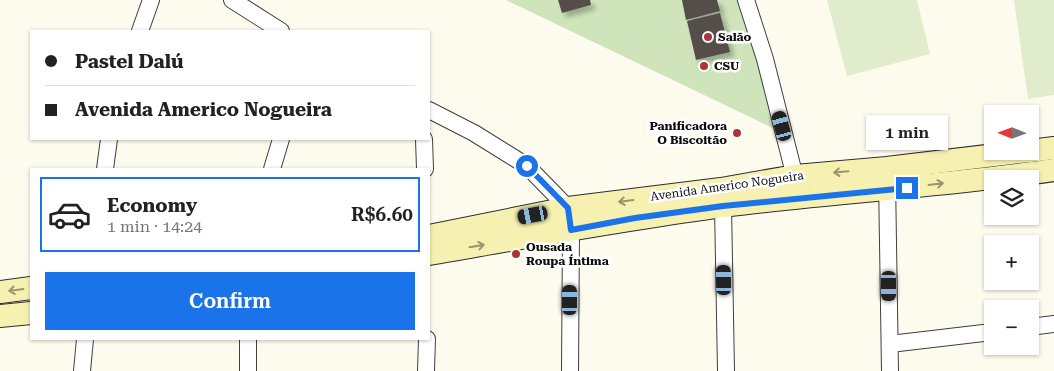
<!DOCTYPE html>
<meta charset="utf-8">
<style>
body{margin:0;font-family:"Roboto Serif",serif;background:#f6f6f6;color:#222;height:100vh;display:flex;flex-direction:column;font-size:19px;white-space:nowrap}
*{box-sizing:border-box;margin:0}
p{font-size:16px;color:#767676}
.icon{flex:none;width:28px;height:28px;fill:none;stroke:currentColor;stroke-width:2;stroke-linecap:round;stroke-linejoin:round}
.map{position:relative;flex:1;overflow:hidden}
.sheet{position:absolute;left:30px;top:168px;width:400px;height:172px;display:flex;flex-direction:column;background:#fff;border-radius:0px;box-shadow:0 1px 4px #0004}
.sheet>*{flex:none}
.banner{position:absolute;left:30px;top:30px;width:400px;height:110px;border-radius:0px;box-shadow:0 1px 4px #0004;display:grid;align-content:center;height:110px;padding:0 15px;background:#fff}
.needle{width:32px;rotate:271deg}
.controls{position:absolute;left:984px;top:105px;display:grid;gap:10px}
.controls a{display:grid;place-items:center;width:55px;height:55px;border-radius:0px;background:#fff;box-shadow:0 1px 4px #0004;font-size:25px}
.end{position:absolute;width:22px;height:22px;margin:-11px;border:6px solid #1a73e8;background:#fff;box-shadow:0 0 0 2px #fff}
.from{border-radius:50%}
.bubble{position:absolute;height:35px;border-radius:0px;background:#fff;box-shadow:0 1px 4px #0004;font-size:16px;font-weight:600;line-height:35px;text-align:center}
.car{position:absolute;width:15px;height:30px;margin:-15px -8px;border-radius:6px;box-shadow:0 0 4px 1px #0007;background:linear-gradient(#222 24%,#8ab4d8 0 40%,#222 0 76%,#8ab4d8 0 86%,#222 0)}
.banner b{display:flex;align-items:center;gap:18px;height:48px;font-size:19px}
.banner b+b{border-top:1px solid #e0e0e0}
.banner i{width:12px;height:12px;background:#222}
ul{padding:9px 0 0;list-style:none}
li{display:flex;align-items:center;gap:15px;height:75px;margin:0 10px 8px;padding:0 5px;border:2px solid transparent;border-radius:0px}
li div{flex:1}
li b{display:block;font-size:19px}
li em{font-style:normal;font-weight:600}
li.active{border-color:#1a73e8}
li>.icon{width:45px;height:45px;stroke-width:1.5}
.button{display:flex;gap:10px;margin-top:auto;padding:10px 15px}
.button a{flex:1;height:58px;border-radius:0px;background:#1a73e8;color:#fff;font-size:20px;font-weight:600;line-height:58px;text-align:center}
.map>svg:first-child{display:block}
.green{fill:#cfe4bb}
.pitch{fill:#e0eccc}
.building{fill:#544e4a;filter:url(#shadow)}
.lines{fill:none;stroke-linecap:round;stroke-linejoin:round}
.street-casing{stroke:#3f3f3f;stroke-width:18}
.secondary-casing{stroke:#2e2e2e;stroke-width:24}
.street{stroke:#fff;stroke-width:16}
.secondary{stroke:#f6f1b0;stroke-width:22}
.oneway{stroke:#98956e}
.route{stroke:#1a73e8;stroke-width:6}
.poi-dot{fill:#ad3435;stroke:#fff;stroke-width:2}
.labels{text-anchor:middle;stroke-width:5;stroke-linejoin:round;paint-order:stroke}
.poi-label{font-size:12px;font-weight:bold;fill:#0c0c0c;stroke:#fff;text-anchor:start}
.street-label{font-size:12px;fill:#0c0c0c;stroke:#fff}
</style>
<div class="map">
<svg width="1054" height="371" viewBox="0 0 1054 371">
<defs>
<filter id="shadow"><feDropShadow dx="4.5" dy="4.5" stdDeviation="2.5" flood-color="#0004"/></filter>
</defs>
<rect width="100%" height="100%" fill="#fdfbee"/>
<!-- green -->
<polygon class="green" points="506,0 749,0 781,132"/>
<!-- pitch -->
<g class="pitch">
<polygon points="827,0 917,0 930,54 847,76"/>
<polygon points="1014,0 1054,0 1054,95 1028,99"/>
</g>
<!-- building -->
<g class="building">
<polygon points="558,0 590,0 591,5 562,13"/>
<polygon points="682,0 717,0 720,11 686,20"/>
<polygon points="720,13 730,52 696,60 687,21"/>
</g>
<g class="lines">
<defs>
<g id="street">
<polyline points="232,0 281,31"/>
<polyline points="746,0 765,59 797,185"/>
<polyline points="140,31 151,0"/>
<polyline points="429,110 474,133 527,166 568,208 571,230 570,371"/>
<polyline points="424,139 425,169"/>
<polyline points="105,169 109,139"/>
<polyline points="272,169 281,139"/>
<polyline points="887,178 890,371"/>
<polyline points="722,196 723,206 726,371"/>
<polyline points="1030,327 1054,324"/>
<polyline points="890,344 992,332"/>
<polyline points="82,371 85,339"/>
<polyline points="248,371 248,339"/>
<polyline points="426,371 427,339"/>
</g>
<g id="secondary">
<polyline points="1030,151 1054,148"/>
<polyline points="429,236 568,208 721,189 795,176 887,168 1028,151"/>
<path d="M429 254C527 237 625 219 723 206 833 192 944 186 1054 170"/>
<polyline points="0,292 31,288"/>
<polyline points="0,316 31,313"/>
</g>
</defs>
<!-- street casing -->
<use href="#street" class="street-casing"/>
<!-- secondary casing -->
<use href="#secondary" class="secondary-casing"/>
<!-- street -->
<use href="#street" class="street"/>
<!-- secondary -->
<use href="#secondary" class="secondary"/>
</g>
<!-- one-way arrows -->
<defs><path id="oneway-shaft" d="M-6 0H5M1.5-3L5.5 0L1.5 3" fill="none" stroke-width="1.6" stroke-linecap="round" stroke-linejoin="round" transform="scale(1.25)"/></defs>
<g class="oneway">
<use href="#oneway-shaft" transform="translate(841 172) rotate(175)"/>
<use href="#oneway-shaft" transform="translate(936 184) rotate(-7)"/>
<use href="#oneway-shaft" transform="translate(626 201) rotate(173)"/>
<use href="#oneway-shaft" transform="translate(477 246) rotate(-9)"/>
<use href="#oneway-shaft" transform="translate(16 290) rotate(172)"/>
</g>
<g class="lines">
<!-- route -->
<polyline class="route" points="527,166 568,208 571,230 635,218 723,206 907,188"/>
</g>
<!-- markers -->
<g class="poi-dot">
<circle cx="708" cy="37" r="5"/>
<circle cx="704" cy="66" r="5"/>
<circle cx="737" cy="133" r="5"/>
<circle cx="516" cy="254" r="5"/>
</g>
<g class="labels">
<!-- poi labels -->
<g class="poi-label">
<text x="718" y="41">Salão</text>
<text x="714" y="70">CSU</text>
<text x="727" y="130" text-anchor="end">Panificadora<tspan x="727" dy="14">O Biscoitão</tspan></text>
<text x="526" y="251">Ousada<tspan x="526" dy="14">Roupa Íntima</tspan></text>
</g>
<!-- street labels -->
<g class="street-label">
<text transform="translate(727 186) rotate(-8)" y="4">Avenida Americo Nogueira</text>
</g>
</g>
</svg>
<div class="controls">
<a><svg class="needle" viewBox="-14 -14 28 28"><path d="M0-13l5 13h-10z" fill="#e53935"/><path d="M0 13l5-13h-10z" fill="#767676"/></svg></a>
<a><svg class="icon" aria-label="layers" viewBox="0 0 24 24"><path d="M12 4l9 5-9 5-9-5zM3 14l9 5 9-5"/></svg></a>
<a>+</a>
<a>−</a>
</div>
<i class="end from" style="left:527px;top:166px"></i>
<i class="end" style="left:907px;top:188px"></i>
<div class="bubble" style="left:866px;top:115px;width:82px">1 min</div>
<i class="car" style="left:782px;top:126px;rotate:345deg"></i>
<i class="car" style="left:533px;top:215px;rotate:259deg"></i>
<i class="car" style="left:724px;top:280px;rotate:359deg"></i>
<i class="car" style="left:889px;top:286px;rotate:180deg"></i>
<i class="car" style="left:570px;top:300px;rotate:0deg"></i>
<div class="banner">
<b><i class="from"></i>Pastel Dalú</b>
<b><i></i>Avenida Americo Nogueira</b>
</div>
<section class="sheet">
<ul>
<li class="active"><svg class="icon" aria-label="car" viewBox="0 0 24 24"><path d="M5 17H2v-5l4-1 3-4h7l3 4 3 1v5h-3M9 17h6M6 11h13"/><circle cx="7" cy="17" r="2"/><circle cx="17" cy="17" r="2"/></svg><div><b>Economy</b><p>1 min · 14:24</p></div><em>R$6.60</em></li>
</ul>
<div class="button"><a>Confirm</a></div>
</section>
</div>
